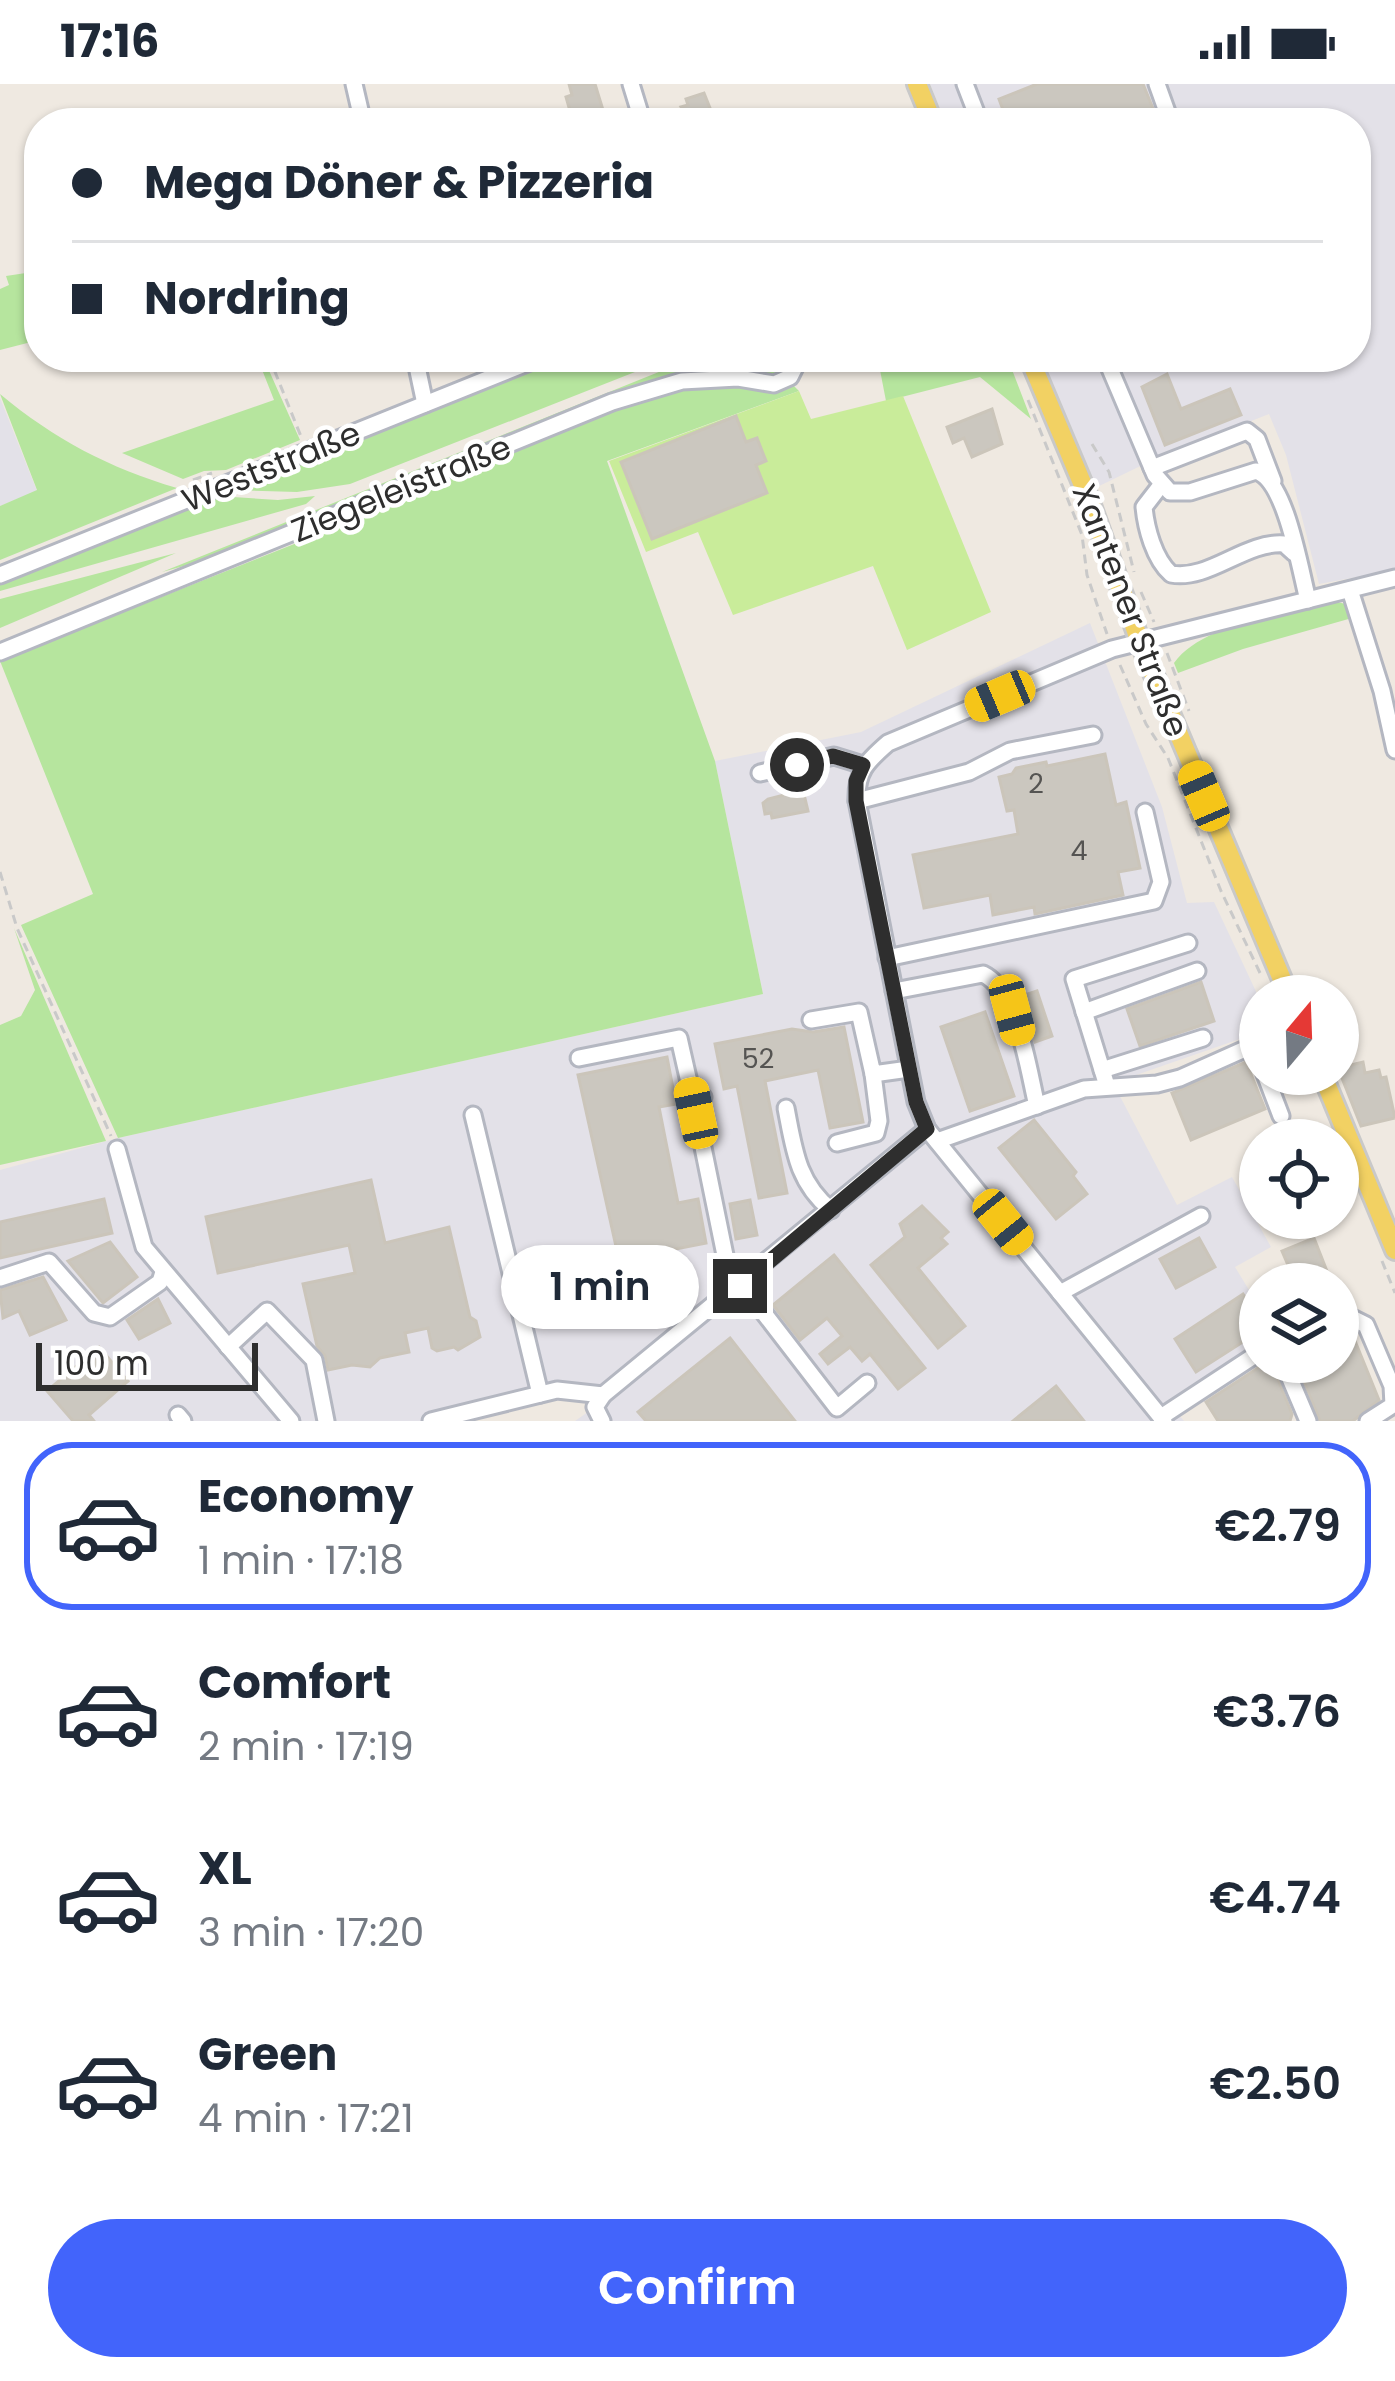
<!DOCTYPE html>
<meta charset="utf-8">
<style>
body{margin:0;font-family:Poppins,sans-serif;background:#f6f6f7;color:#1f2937;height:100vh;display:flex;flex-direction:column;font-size:45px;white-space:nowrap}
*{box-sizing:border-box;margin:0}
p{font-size:39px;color:#747a83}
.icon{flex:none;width:66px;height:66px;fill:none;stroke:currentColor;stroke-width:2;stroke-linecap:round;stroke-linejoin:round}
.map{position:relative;height:1337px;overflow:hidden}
.drawer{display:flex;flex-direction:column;background:#fff;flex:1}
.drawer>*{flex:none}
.top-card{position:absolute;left:24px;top:24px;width:1347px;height:264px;border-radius:48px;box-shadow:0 3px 9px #0004;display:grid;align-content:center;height:264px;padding:0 48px;background:#fff}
.needle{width:78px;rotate:19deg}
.tools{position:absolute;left:1239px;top:891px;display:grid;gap:24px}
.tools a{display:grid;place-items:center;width:120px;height:120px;border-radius:50%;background:#fff;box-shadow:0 3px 9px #0004;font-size:60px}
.scale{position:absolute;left:36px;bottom:30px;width:222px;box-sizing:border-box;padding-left:12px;border:6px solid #2e2e2e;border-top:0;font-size:33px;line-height:42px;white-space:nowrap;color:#2e2e2e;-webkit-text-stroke:9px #fff;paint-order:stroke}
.end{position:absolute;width:54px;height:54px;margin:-27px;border:15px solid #2e2e2e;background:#fff;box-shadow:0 0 0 6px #fff}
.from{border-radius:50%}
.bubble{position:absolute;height:84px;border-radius:42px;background:#fff;box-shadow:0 3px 9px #0004;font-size:39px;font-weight:600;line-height:84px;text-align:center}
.car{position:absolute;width:36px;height:72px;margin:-36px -18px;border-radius:15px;box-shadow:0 0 9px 3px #0007;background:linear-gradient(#f5c518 24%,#345 0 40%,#f5c518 0 76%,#345 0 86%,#f5c518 0)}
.top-card b{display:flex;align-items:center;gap:42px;height:114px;font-size:45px}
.top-card b+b{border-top:3px solid #e0e1e3}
.top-card i{width:30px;height:30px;background:#1f2937}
ul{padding:21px 0 0;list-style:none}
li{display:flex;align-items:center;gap:36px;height:168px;margin:0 24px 18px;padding:0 24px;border:6px solid transparent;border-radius:48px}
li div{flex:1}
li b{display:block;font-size:45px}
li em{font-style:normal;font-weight:600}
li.current{border-color:#4264fb}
li>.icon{width:108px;height:108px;stroke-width:1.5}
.primary-button{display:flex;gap:24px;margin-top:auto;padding:24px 48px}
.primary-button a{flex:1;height:138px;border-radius:72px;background:#4264fb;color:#fff;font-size:48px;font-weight:600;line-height:138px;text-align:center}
.status{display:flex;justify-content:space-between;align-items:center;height:84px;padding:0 60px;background:#fff;direction:ltr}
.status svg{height:33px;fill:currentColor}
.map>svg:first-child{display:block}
.industrial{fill:#e3e1e8}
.green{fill:#b6e59e}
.pitch{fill:#c9ec9a}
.building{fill:#cbc7bf;stroke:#cbc5ba;stroke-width:3}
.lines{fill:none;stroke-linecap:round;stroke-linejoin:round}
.minor-casing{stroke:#b4b7c1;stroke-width:21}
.major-casing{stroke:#c9c9c9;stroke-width:24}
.path{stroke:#c9c9c9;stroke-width:3;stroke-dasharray:9 6;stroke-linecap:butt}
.minor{stroke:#fff;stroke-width:15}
.major{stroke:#f2d163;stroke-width:18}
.route{stroke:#2e2e2e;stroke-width:15}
.labels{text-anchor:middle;stroke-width:9;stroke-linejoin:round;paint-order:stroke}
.number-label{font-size:27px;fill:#555452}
.street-label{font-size:33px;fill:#2e2e2e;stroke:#fff}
</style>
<div class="status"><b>17:16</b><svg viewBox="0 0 49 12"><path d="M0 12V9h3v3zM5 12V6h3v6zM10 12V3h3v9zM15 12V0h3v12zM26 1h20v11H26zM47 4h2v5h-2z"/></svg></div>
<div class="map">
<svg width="1395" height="1337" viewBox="0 0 1395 1337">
<rect width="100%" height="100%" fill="#efe9e1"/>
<!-- industrial -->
<g class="industrial">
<polygon points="930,0 1395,0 1395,486 1319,500 1286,371 1269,330 1157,374 1095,404 1041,273 1356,273 1356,39 946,39"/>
<polygon points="0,314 37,407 0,422"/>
<polygon points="1090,539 1162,723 1187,819 1214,818 1260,916 1260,948 1113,999 1177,1121 1232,1093 1271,1163 1235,1183 1260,1224 1260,1263 1177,1329 1184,1337 575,1337 595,1323 582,1307 431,1337 0,1337 0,1086 118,1054 763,910 715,677 861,648"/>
</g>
<!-- green -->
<g class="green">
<polygon points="39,187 39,256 0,266 0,205 9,201 6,192"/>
<polygon points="257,273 263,273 300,356 226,386 204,387 183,395 122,369 274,316"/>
<polygon points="560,273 673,273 350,400 297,408 234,406"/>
<polygon points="696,273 790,273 788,282 772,290 705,285 646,299 224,471 162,488"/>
<polygon points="887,275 999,277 1011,283 1031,335 980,293 886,317 880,286"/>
<polygon points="729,300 770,307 793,301 799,307 607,377 715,677 763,910 118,1054 21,841 93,810 0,577 342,441 653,310 675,304"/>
<path d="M0 310C54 355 109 384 177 404L0 476V422L37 406Z"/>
<polygon points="218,412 278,416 315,412 306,420 0,507 0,499"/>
<polygon points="176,469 0,544 0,515"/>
<path d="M1332 517 1346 520 1352 534 1243 565 1178 589 1174 579C1202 540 1287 528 1332 517Z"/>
<polygon points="14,844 106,1057 0,1081 0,941 21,932 35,906"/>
</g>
<!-- pitch -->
<polygon class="pitch" points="799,307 811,335 903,312 991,528 907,566 873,482 733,531 698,448 646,468 609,377"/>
<!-- building -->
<g class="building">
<polygon points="569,0 595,0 607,39 581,39 579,33 572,34 566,13 572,11"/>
<polygon points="1037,0 1143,0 1154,27 1124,39 1008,39 999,15"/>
<polygon points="704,9 716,39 679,39 688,34 681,23 688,21 686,15"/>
<polygon points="1167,290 1181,325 1230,305 1241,331 1165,361 1142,303"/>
<polygon points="992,325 1002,360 972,373 964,354 953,359 947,343"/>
<polygon points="736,332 746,358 757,354 766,377 756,381 767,409 652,455 621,378"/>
<polygon points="1105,670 1116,721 1126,718 1140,784 1118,788 1123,811 1035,830 1034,823 993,831 990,811 924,824 913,771 1018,750 1014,726 1007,727 999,693 1012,690 1016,684 1046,678 1047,682"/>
<polygon points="803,706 808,727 772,734 771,729 765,730 763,719 768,715"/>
<polygon points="1201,898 1214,937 1140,962 1127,925"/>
<polygon points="1037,907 1052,952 1035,958 1019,913"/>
<polygon points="985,928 1014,1012 970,1027 941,943"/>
<polygon points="844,943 863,1038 830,1044 818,986 765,997 787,1109 759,1114 737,1002 724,1005 715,960 792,945 813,948"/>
<polygon points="667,973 676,1020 659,1023 678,1119 698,1115 706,1159 619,1176 578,991"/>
<polygon points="1246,978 1265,1025 1191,1056 1172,1009"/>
<polygon points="1363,978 1365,989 1379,986 1381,994 1386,993 1395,1034 1361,1042 1338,984"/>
<polygon points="1034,1036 1076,1088 1073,1092 1087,1110 1056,1135 999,1064"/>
<polygon points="371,1096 385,1159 449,1143 470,1233 476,1237 480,1253 458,1266 454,1263 437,1267 432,1264 428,1244 405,1249 409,1268 380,1274 370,1283 352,1281 328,1286 325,1272 317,1262 303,1200 355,1189 349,1161 218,1189 206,1133"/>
<polygon points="104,1115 112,1149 0,1174 0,1138"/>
<polygon points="750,1116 757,1151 736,1155 730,1120"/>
<polygon points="922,1122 948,1148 941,1154 947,1160 918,1184 965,1242 938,1264 871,1181 905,1153 900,1140"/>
<polygon points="1199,1154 1215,1183 1176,1204 1160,1175"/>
<polygon points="1314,1154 1332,1200 1296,1200 1282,1167"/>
<polygon points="110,1158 137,1193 103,1219 68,1177"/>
<polygon points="834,1171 925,1284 898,1305 870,1270 862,1277 850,1263 828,1280 820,1270 842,1252 827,1234 800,1256 773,1221"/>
<polygon points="43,1193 66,1236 30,1251 19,1227 3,1234 0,1206"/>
<polygon points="1243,1210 1260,1236 1260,1247 1196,1288 1175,1255"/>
<polygon points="158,1215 170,1239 139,1255 127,1236"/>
<polygon points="1351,1247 1379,1316 1353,1337 1320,1337 1296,1278 1338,1278 1338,1251"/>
<polygon points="730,1254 795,1337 646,1337 638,1328"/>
<polygon points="99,1263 128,1297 89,1331 94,1337 73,1337 47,1307"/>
<polygon points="1267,1278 1271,1278 1292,1330 1290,1337 1218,1337 1206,1318"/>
<polygon points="1056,1302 1084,1337 1013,1337"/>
</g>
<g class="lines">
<defs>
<g id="minor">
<polyline points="354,0 363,39"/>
<polyline points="631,0 643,39"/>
<polyline points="965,0 980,39"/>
<polyline points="1157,0 1171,39"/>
<polyline points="415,273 425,320"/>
<path d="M1105 273 1155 391 1170 408H1190L1256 387C1286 396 1300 486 1308 516"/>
<polyline points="416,279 441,273"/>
<polyline points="1152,384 1247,347 1257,355 1273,397"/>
<path d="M1161 401 1144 423C1146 444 1154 475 1171 490 1209 497 1245 457 1284 460L1294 469"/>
<polyline points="0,491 542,273"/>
<polyline points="1350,506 1382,607 1395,666"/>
<polyline points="0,568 612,318 682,297 738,294 774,300 790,293 800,273"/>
<polyline points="760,689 834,672 863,681"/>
<polyline points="857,717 969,688 1010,667 1093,651"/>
<polyline points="887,874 1154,817 1161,798 1145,728"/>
<path d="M894 907 983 890C1018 907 1028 985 1037 1022"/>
<polyline points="1084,928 1197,887"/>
<polyline points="811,936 859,928 873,990 909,985"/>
<polyline points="579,974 679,954 696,1029"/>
<polyline points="1102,986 1203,954"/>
<polyline points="1265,990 1281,1032"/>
<polyline points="1107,1002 1074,895 1188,859"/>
<polyline points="703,1013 696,1029 727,1181 837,1324 867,1299"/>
<path d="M786 1024C794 1065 797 1098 831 1126"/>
<polyline points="473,1031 540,1310"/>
<polyline points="937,1057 1084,1005 1157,1000 1180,994 1254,961 1260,976"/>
<polyline points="837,1059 876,1049 879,1037 873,990"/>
<polyline points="117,1065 144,1163 291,1337"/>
<polyline points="0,1194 49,1178 94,1229 110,1233 160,1198 163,1188"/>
<polyline points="1060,1209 1201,1132"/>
<polyline points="1338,1239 1352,1234 1366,1241 1392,1302 1393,1321 1368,1337"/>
<polyline points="228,1263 267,1227 314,1276 326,1337"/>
<polyline points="1283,1278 1308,1337"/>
<polyline points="178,1331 183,1337"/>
<polyline points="1161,1333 1260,1268"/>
<polyline points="431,1337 557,1306 603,1311"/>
<polyline points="602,1337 595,1323 603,1311 927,1045"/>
<path d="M1164 1337 927 1045 916 1018 857 717C856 688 866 678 888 659L1112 565 1395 494"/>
</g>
<g id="major">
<polyline points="917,0 933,39"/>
<polyline points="1029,273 1088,413 1140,558 1289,912"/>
<polyline points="1322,990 1395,1166"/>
</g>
</defs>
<!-- minor casing -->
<use href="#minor" class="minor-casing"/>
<!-- major casing -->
<use href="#major" class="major-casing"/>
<!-- path -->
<g class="path">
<polyline points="193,35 194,39"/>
<polyline points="269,273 302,355"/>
<polyline points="1028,316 1082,451 1087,491 1107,550"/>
<polyline points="1092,360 1109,388 1134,488"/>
<polyline points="193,396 212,389"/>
<polyline points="1141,508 1154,538"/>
<polyline points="1167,569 1189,627"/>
<polyline points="1120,581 1146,640 1168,674 1221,807 1260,889"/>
<polyline points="0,788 17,844 111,1052"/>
<polyline points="1382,1177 1395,1209"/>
</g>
<!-- minor -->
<use href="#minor" class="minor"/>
<!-- major -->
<use href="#major" class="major"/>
</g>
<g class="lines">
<!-- route -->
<polyline class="route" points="740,1202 927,1045 916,1018 856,717 856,697 863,681 833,672 797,681"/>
</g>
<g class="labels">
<!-- number labels -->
<g class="number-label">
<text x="1036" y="709">2</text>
<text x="1079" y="776">4</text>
<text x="758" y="984">52</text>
</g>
<!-- street labels -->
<g class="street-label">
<text transform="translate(271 382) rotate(-22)" y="12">Weststraße</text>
<text transform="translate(401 404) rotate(-22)" y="12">Ziegeleistraße</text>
<text transform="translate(1131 526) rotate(69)" y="12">Xantener Straße</text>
</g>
</g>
</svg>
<div class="tools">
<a><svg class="needle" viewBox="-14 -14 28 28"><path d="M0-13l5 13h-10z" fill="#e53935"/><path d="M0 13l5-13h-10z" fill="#747a83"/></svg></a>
<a><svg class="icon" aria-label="locate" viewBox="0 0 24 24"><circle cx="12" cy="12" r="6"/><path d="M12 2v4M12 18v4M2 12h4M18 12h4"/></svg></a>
<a><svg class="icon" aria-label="layers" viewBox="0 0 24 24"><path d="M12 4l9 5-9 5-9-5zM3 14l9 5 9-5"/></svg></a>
</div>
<div class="scale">100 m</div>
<i class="end from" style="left:797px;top:681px"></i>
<i class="end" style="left:740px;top:1202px"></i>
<div class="bubble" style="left:501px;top:1161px;width:198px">1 min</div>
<i class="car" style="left:1000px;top:612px;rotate:247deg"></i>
<i class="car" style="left:1204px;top:712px;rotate:337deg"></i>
<i class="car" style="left:1012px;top:926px;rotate:165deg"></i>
<i class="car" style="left:696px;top:1029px;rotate:348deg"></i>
<i class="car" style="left:1003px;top:1138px;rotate:141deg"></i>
<div class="top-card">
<b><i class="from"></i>Mega Döner &amp; Pizzeria</b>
<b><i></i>Nordring</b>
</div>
</div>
<section class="drawer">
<ul>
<li class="current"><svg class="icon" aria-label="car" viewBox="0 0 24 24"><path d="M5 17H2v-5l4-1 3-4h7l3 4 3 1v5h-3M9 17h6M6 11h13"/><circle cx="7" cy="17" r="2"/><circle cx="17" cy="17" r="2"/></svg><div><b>Economy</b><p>1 min · 17:18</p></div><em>€2.79</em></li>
<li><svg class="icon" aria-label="car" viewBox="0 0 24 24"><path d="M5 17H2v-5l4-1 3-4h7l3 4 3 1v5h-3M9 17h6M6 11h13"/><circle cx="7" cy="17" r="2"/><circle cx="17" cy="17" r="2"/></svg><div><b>Comfort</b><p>2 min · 17:19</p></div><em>€3.76</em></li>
<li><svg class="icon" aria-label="car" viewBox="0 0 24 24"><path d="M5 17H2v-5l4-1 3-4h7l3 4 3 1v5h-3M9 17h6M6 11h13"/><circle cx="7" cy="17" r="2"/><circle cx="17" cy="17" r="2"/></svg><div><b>XL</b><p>3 min · 17:20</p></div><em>€4.74</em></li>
<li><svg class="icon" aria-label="car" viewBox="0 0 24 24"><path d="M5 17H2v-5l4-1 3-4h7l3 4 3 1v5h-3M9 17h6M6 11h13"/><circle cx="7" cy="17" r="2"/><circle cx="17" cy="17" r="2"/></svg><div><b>Green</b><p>4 min · 17:21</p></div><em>€2.50</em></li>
</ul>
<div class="primary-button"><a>Confirm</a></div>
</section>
